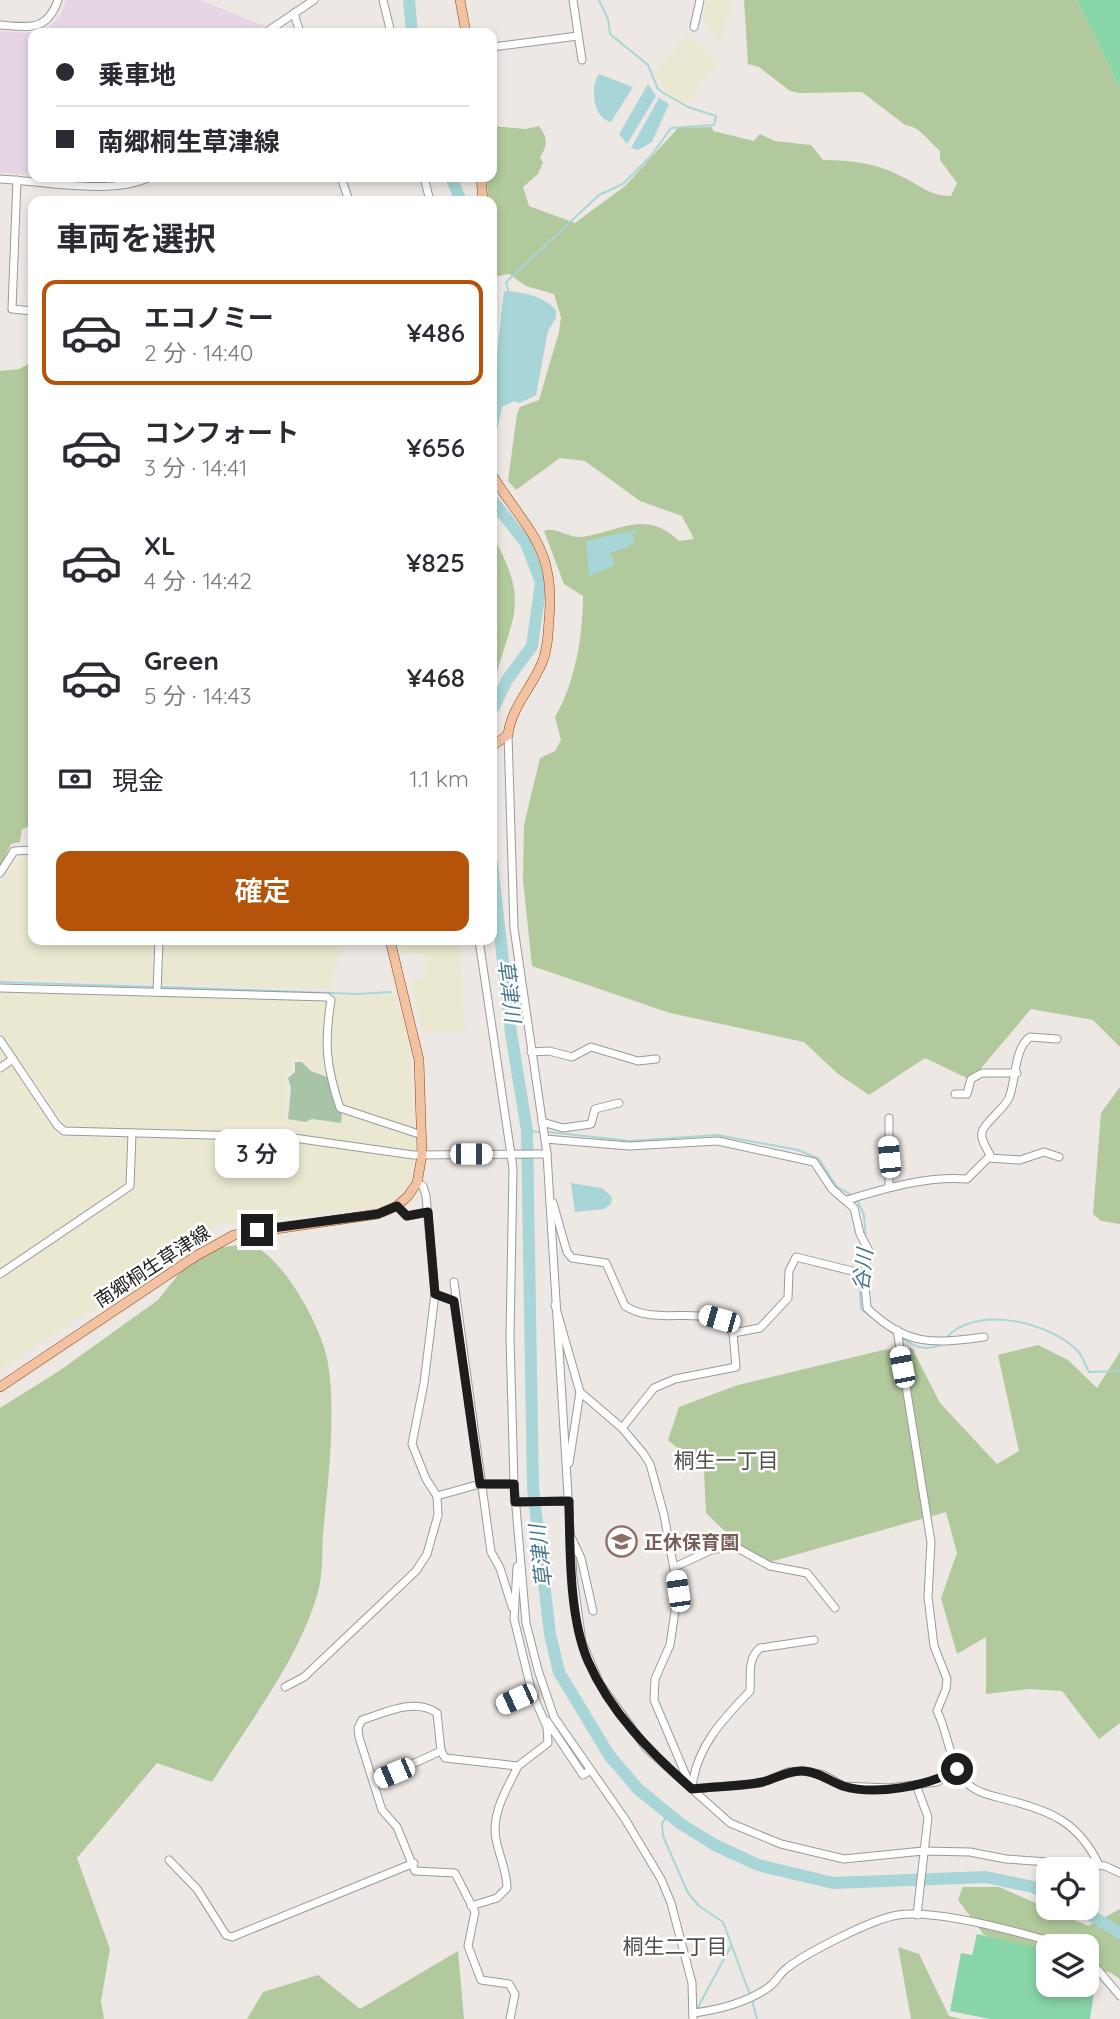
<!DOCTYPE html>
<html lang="ja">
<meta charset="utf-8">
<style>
body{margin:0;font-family:Quicksand,"Noto Sans JP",sans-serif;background:#f7f7f7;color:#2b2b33;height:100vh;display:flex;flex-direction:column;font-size:26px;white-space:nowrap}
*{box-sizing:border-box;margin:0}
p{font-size:23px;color:#7c7c81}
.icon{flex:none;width:38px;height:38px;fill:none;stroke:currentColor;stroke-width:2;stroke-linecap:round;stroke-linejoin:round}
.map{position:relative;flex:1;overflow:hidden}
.sheet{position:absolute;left:28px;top:196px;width:469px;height:749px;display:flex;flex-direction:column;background:#fff;border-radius:14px;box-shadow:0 4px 10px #0003}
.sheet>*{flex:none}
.hud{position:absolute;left:28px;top:28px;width:469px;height:154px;border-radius:14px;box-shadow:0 4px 10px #0003;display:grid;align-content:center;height:154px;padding:0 28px;background:#fff}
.controls{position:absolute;left:1036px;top:1857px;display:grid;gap:14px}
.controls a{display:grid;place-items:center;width:63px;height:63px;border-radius:14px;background:#fff;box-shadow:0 4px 10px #0003;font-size:35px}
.end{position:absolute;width:32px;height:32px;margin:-16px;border:9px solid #1d1d1d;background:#fff;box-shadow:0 0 0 4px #fff}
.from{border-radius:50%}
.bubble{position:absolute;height:49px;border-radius:14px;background:#fff;box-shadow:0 4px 10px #0003;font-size:23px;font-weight:600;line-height:49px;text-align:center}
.car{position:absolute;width:21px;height:42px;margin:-21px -10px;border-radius:9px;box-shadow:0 0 5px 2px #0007;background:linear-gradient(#fff 24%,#345 0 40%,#fff 0 76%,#345 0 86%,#fff 0)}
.hud b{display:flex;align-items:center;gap:24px;height:66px;font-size:26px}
.hud b+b{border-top:2px solid #e1e1e2}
.hud i{width:18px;height:18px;background:#2b2b33}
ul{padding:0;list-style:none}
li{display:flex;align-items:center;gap:21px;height:105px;margin:0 14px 10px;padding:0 14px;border:4px solid transparent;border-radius:14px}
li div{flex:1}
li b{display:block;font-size:26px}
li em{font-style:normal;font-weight:600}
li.active{border-color:#b45309}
li>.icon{width:63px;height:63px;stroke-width:1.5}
h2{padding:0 28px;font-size:32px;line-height:84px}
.pay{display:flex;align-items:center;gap:18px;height:77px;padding:0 28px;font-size:26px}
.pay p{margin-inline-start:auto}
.button{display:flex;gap:14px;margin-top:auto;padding:14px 28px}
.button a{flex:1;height:80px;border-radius:14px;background:#b45309;color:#fff;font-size:28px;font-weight:600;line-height:80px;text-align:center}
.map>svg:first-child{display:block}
.industrial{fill:#e6d6e5}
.farmland{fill:#eae8d0}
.forest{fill:#b1c99c}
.cemetery{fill:#a8c4a7}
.pitch{fill:#89d5aa}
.water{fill:#a8d5d7}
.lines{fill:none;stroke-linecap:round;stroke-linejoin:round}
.stream{stroke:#a8d5d7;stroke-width:2}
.river{stroke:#a8d5d7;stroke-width:12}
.minor-casing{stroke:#9a9a9a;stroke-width:9}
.major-casing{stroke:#88490e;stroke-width:10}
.minor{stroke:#fff;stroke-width:7}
.major{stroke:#f3c2a3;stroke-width:9}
.route{stroke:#1d1d1d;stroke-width:9}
.labels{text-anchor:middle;stroke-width:5;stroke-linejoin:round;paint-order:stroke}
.street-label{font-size:19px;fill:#1d1d1d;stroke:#fff}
.education-label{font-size:19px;font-weight:bold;fill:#785e54;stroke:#fff;text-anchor:start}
.water-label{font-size:21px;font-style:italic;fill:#49778d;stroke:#fff}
.neighbourhood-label{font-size:21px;fill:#505050;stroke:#fff}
</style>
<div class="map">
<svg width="1120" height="2019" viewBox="0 0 1120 2019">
<rect width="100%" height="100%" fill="#ede8e4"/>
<!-- industrial -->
<polygon class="industrial" points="66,0 200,0 265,26 257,33 33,33 33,175 0,173 0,31 32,33 50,26 61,14"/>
<!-- farmland -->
<g class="farmland">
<polygon points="707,0 733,0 720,41 703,20"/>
<polygon points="689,34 718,63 704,77 687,105 666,93 653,73"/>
<polygon points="23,858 33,860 33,940 346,940 328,989 0,979 0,882 7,877 16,861"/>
<polygon points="402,940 459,940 465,1031 422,1032 411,981 425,978 425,954 403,953"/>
<polygon points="0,991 324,998 328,1002 322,1050 325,1074 313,1070 303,1060 292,1060 292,1070 287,1074 285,1119 341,1123 342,1111 414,1137 416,1149 411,1153 287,1134 67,1127 0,1032"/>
<polygon points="395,995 409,1040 414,1131 343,1106 333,1080 328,1044 336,996"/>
<polygon points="0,1049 60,1137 288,1140 414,1161 409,1183 392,1203 370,1209 220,1224 0,1370"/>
</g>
<!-- forest -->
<g class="forest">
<path d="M744 0H1077L1120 88V1047L1093 1020 1031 1009 971 1080 925 1058 869 1095 838 1074 804 1042 670 1013 532 966 523 880 524 825 540 758 555 751 561 740 555 717C575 683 583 636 583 596L564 584 544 531C555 526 568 538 581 537 618 532 646 508 679 541L694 539 682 516 640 501 585 461 560 458 516 490 508 481 517 414 520 407 539 400 559 332 561 317 554 294 526 286 509 274 492 277V201H488L487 177H492V126L526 129 539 126C548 138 548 145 540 157L543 163 538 174 523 187 529 206 575 223 625 186 678 128 712 127 713 131 754 141 760 134 775 141 811 145 823 160C852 160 875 163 901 176 920 185 929 196 951 196L957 183 940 160V151C928 141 921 127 905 125L862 92 800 93 790 91 759 67 748 64Z"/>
<polygon points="33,362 33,825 22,829 20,842 11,844 0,869 0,371 19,369"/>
<path d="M492 535C535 609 507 620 492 693Z"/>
<polygon points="1120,1087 1120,1224 1101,1221 1093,1214 1101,1113"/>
<path d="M249 1244C282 1254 320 1325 327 1358 337 1409 328 1482 323 1534 322 1552 323 1574 318 1592 299 1660 249 1722 212 1782L157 1763 77 1858 110 1949 101 2001 104 2019H0V1408L59 1371 158 1300 198 1250Z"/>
<polygon points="1038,1345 1068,1360 1097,1388 1120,1352 1120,1723 1099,1739 1062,1691 1028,1689 986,1694 986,1637 957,1654 941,1598 957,1553 946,1512 770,1562 736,1542 706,1513 704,1471 668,1440 679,1407 738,1385 883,1350 912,1348 940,1403 997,1464 1019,1451 998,1355"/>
<polygon points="963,1887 999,1887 1088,1926 1120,1909 1120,1979 1111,1973 1087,1966 1087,1946 1048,1946 1048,1954 984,1935 958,1900"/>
<polygon points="898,1947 919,1954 949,2016 962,2019 911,2019"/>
<polygon points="458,1951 464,2019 247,2019 263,1992 318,1975 360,2009"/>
</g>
<!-- cemetery -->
<polygon class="cemetery" points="295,1062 302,1062 311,1071 327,1077 342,1111 341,1123 312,1119 305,1122 288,1119 291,1088 288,1078 295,1072"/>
<!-- pitch -->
<g class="pitch">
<polygon points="1077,0 1120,0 1120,88"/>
<polygon points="977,1934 1034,1947 1043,1961 1048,1963 1048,1984 1087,1984 1087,1976 1096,1979 1090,2019 990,2019 950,2011 961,1953 972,1955"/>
</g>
<!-- water -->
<g class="water">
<path d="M599 74 633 87 611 122C592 118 590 86 599 74Z"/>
<polygon points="648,84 656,96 627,144 619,134"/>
<polygon points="659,98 669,104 652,142 638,150 631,148"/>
<path d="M504 291C522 292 544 296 556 310V318L548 331 536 395 520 403 514 401 502 407 495 440 492 397Z"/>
<polygon points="639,529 632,534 634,543 624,549 610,552 615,565 589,576 586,541"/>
<polygon points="571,1183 602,1188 612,1197 611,1204 604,1209 575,1212"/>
</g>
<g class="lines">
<!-- stream -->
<g class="stream">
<polyline points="509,293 506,282 599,195 623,184 651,156 671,128 714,125 716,116 688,107 665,94 658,89 648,65 610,34 608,19 599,0"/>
<polyline points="0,982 156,987"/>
<polyline points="161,987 358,994 391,992"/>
<polyline points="527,1131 542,1132"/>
<polyline points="548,1132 630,1141 717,1135 798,1150 819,1159 836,1186 853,1196"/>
<polyline points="857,1200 864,1215 866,1241"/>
<polyline points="860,1272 865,1250"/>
<polyline points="859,1277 861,1309 895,1335"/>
<path d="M900 1337C914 1346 924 1352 940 1345"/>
<path d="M946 1338C975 1305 1046 1321 1076 1349 1082 1354 1085 1365 1089 1372L1120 1371"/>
<polyline points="668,1814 662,1824 663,1836 688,1893 699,1906 723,1922 750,1995"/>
<polyline points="752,2000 757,2019"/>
<polyline points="697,2009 731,1946"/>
</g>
<!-- river -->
<g class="river">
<polyline points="409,0 412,33"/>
<polyline points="451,177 461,201"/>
<polyline points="492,500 526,543 541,582 532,646 507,680 492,711"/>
<polyline points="492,863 511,1033 527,1131 533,1488 550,1634 559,1672 609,1755 638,1789 681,1824 715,1845 758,1865 833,1883 986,1877 1033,1887 1048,1894"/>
<polyline points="1079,1908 1120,1933"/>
</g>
<defs>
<g id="minor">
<polyline points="383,0 391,33"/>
<polyline points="573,0 582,60"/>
<polyline points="294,13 300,33"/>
<path d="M0 25C29 27 47 32 58 0"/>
<polyline points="694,27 700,0"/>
<polyline points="265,33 314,0"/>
<polyline points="492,47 578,36"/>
<polyline points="341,177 349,201"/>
<polyline points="424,177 430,201"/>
<path d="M0 179C42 181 113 196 150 177"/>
<polyline points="17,180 12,309 33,311"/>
<polyline points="508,735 514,928 547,1154 573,1577 582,1642 600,1684 647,1749 730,1823 781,1844 844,1859 923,1851 970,1852 1006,1859 1105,1866 1120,1873"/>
<polyline points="0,873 14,851 33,850"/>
<polyline points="479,940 513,1168 510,1337 514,1484 526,1623 538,1670 554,1717 625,1819 661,1879 671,1903 692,1983 693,2019"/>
<path d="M0 988 327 997 331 1000C324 1044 326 1066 340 1108L422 1135"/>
<polyline points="157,992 159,940"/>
<polyline points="0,1040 57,1125 64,1131 287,1137 413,1155 547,1154"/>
<polyline points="531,1052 549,1051 572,1057 591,1047 638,1061 656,1059"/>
<polyline points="0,1068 13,1059"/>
<polyline points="955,1094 967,1094 971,1079 982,1073 1017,1073"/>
<polyline points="889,1118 889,1187"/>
<polyline points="542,1122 563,1128 591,1124 595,1109 619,1103"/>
<path d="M545 1139 629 1146 718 1141 814 1162 832 1189 854 1208 860 1234 869 1251 864 1274 867 1308C906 1346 932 1344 984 1337"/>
<path d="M991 1157C988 1150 980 1140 982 1132 984 1123 1004 1109 1009 1098 1016 1081 1014 1048 1030 1037L1057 1039"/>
<path d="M847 1200C886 1188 927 1176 967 1179L988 1158 1020 1160 1044 1152 1059 1157"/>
<path d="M550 1201 553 1203 567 1252 572 1258 606 1263 625 1306C661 1329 707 1299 733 1333L736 1367 675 1379 654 1388 622 1428"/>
<polyline points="397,1206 406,1216 428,1212"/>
<polyline points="0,1274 130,1186 132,1133"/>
<polyline points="454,1282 491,1552 500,1568 512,1607"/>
<polyline points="435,1294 454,1301"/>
<polyline points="555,1305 580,1392 569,1463"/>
<path d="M897 1330 931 1542 928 1597 934 1646 947 1679 946 1689 937 1711C949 1734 949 1766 968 1784 979 1794 994 1796 1008 1800 1052 1811 1079 1823 1099 1865"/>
<polyline points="733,1333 760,1328 788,1298 789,1271 796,1257 864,1274"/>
<polyline points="580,1392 622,1428 643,1453 650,1464 664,1515 678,1591 670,1645 655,1679 654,1700 690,1785"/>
<polyline points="437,1496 480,1484 514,1484"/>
<polyline points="515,1502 569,1501"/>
<polyline points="571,1537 581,1558 593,1611"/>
<polyline points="675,1567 711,1550 734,1546 770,1566 807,1573 835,1608"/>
<polyline points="285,1687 304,1677 416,1571 427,1554 438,1515 437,1496 426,1479 412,1444 424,1383 435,1294 426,1196 423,1186 417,1183"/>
<polyline points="500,1706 532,1693"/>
<polyline points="547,1721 583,1775 589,1771"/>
<polyline points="441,1751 445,1758 518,1766 548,1743 547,1727 532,1693 514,1619 517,1567 520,1564"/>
<path d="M375 1781 441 1751 437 1713C415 1697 384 1713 362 1720L358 1728 359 1737 382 1810 397 1827 415 1871 455 1873 475 1912 468 1946 481 1980 509 1984 515 1994 510 2019"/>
<polyline points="916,1785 928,1817 917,1915"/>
<path d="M692 1788C696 1747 723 1719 750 1691 751 1675 747 1659 760 1648L814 1640"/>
<polyline points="692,1789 761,1783 788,1772 804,1771 824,1775 843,1786 889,1788 937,1782 957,1769"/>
<polyline points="169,1860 197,1889 226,1935 232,1937 414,1863"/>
<path d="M471 1906 497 1898 507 1888C507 1871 499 1856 496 1839 491 1813 507 1789 518 1766"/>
<polyline points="1087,1957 1120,1996"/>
<path d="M693 2013C718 2010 749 2002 769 1987 776 1982 780 1973 787 1968 808 1952 872 1919 898 1915 938 1909 1026 1934 1066 1946"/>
</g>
<g id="major">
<polyline points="460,0 466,33"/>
<polyline points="481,177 483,201"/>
<path d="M492 475C527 531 556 547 549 620 548 634 548 649 542 663 532 687 511 708 508 735L492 746"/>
<polyline points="0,1387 196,1256 234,1235 378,1214 397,1206 408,1196 417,1183 422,1155 419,1060 390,940"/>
</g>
</defs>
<!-- minor casing -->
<use href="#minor" class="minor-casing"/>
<!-- major casing -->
<use href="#major" class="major-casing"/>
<!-- minor -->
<use href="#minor" class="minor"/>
<!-- major -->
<use href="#major" class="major"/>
</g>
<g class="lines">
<!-- route -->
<path class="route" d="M257 1230 378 1214 397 1206 407 1216 428 1212 435 1294 454 1301 480 1484H514L515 1502 569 1501C570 1549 569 1617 588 1661 610 1712 651 1753 692 1789 715 1786 740 1787 762 1782 776 1779 788 1770 803 1771 819 1772 829 1781 843 1786 875 1796 930 1786 957 1769"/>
</g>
<!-- icons -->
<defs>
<symbol id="school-ring" viewBox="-11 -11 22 22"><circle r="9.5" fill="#fff" stroke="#8d6e63" stroke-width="1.5"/><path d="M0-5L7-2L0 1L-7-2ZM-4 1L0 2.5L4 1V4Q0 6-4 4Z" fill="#8d6e63"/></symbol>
</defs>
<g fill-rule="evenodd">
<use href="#school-ring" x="604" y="1524" width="35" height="35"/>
</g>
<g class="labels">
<!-- street labels -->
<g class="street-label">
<text transform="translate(152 1266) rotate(-33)" y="7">南郷桐生草津線</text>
</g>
<!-- education labels -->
<g class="education-label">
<text x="644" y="1549">正休保育園</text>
</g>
<!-- water labels -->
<g class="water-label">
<text transform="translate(509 991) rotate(83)" y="7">草津川</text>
<text transform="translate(863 1270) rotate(-83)" y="7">谷川</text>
<text transform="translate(541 1556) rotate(-97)" y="7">草津川</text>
</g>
<!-- neighbourhood labels -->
<g class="neighbourhood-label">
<text x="726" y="1468">桐生一丁目</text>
<text x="675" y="1954">桐生二丁目</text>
</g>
</g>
</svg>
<div class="controls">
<a><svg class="icon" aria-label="locate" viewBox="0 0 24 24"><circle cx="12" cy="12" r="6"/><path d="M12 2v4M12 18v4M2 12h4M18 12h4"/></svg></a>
<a><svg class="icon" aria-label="layers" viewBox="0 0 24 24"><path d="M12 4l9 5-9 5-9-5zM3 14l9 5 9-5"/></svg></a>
</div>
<i class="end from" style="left:957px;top:1769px"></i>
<i class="end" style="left:257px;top:1230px"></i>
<div class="bubble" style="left:215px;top:1129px;width:84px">3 分</div>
<i class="car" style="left:471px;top:1154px;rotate:90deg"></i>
<i class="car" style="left:889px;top:1157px;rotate:355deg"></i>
<i class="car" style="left:719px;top:1319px;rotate:286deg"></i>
<i class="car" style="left:902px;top:1367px;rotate:349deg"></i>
<i class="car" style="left:678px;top:1591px;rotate:352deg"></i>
<i class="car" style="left:516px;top:1699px;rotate:246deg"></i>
<i class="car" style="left:394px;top:1773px;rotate:247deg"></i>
<div class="hud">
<b><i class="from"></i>乗車地</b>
<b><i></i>南郷桐生草津線</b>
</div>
<section class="sheet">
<h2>車両を選択</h2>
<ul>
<li class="active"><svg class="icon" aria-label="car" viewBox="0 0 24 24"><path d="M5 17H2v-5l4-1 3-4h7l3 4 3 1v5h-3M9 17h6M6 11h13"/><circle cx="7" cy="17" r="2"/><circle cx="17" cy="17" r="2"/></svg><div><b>エコノミー</b><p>2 分 · 14:40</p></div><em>¥486</em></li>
<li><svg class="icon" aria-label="car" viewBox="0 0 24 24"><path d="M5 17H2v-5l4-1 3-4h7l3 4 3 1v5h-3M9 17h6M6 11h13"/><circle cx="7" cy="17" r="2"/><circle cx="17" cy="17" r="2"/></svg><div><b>コンフォート</b><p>3 分 · 14:41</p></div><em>¥656</em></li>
<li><svg class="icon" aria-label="car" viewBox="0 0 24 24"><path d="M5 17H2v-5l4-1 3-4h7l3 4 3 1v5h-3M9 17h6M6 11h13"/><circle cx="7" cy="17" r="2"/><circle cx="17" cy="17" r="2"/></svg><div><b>XL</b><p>4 分 · 14:42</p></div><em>¥825</em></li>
<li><svg class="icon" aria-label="car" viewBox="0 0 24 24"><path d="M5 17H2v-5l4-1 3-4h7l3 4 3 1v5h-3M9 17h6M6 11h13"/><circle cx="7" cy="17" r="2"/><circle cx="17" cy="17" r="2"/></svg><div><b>Green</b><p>5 分 · 14:43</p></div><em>¥468</em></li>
</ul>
<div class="pay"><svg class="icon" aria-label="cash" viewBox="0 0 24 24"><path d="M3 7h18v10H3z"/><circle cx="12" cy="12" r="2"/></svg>現金<p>1.1 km</p></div>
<div class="button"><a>確定</a></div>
</section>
</div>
